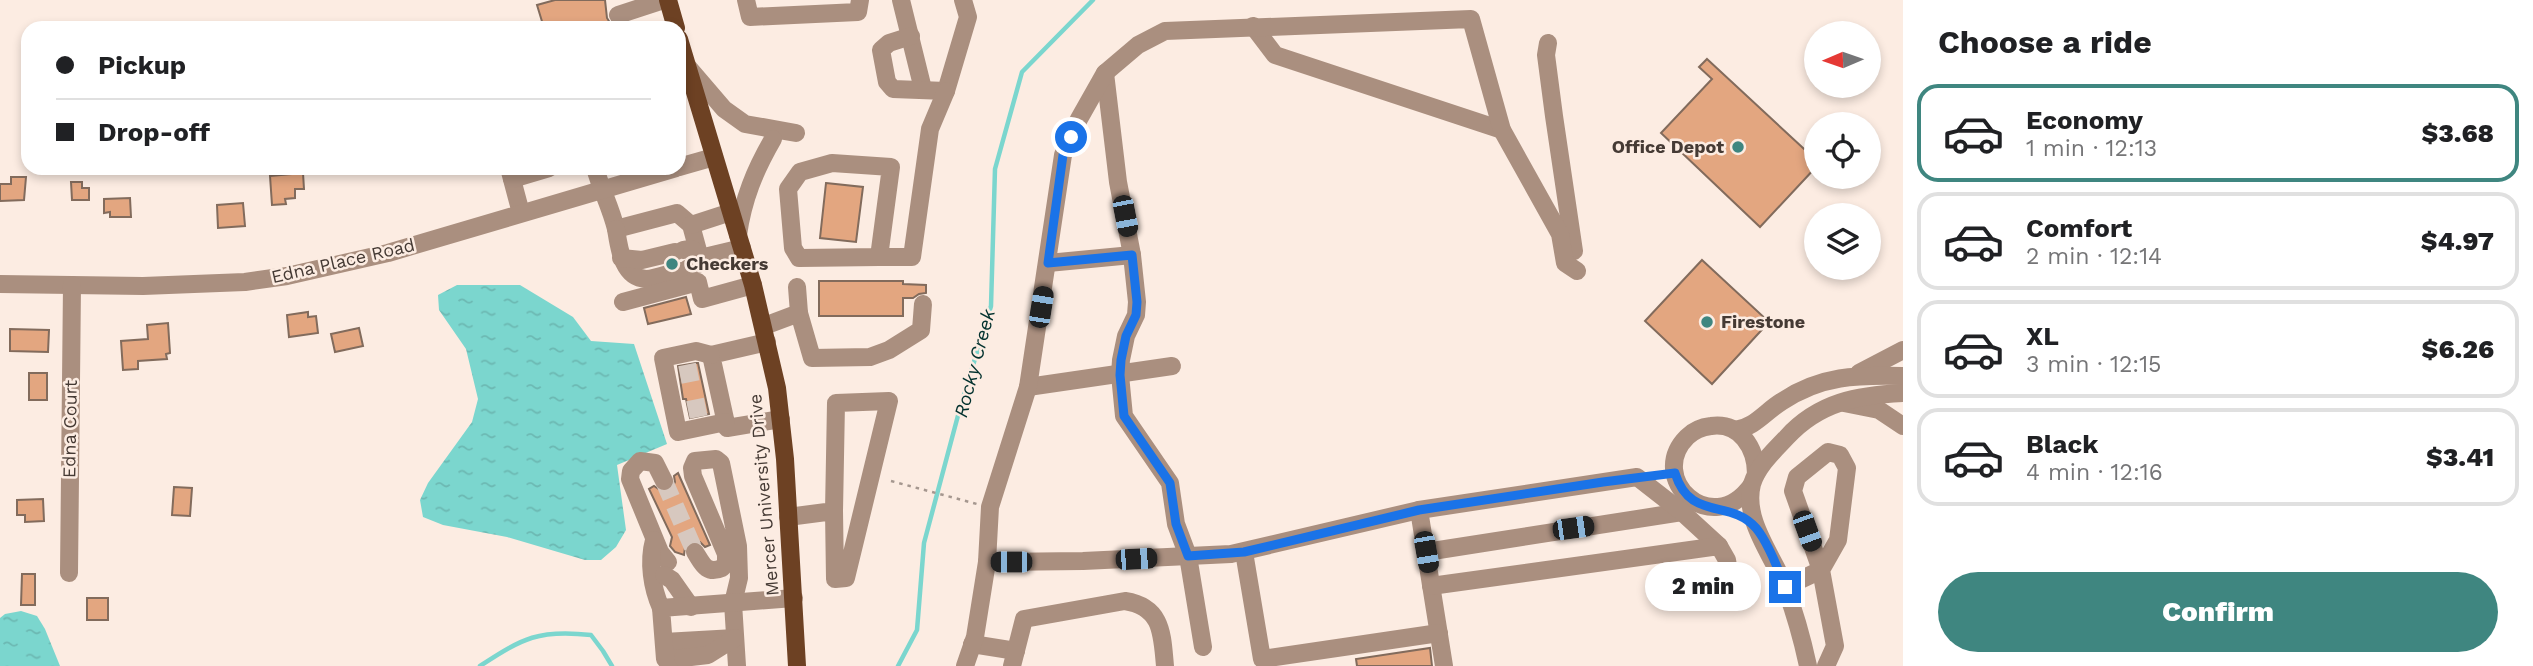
<!DOCTYPE html>
<meta charset="utf-8">
<style>
body{margin:0;font-family:"Work Sans",sans-serif;background:#f2f2f2;color:#202124;height:100vh;display:flex;flex-direction:column;font-size:26px;white-space:nowrap}
*{box-sizing:border-box;margin:0}
p{font-size:23px;color:#757577}
.icon{flex:none;width:38px;height:38px;fill:none;stroke:currentColor;stroke-width:2;stroke-linecap:round;stroke-linejoin:round}
.map{position:relative;flex:1;overflow:hidden}
.drawer{display:flex;flex-direction:column;background:#fff;width:630px}
.drawer>*{flex:none}
.top-card{position:absolute;left:21px;top:21px;width:665px;height:154px;border-radius:21px;box-shadow:0 4px 10px #0003;display:grid;align-content:center;height:154px;padding:0 35px;background:#fff}
.needle{width:46px;rotate:268deg}
.fabs{position:absolute;left:1804px;top:21px;display:grid;gap:14px}
.fabs a{display:grid;place-items:center;width:77px;height:77px;border-radius:50%;background:#fff;box-shadow:0 4px 10px #0003;font-size:35px}
.end{position:absolute;width:32px;height:32px;margin:-16px;border:9px solid #1a73e8;background:#fff;box-shadow:0 0 0 4px #fff}
.from{border-radius:50%}
.bubble{position:absolute;height:49px;border-radius:24px;background:#fff;box-shadow:0 4px 10px #0003;font-size:23px;font-weight:800;line-height:49px;text-align:center}
.car{position:absolute;width:21px;height:42px;margin:-21px -10px;border-radius:9px;box-shadow:0 0 5px 2px #0007;background:linear-gradient(#222 24%,#8ab4d8 0 40%,#222 0 76%,#8ab4d8 0 86%,#222 0)}
.top-card b{display:flex;align-items:center;gap:24px;height:66px;font-size:26px}
.top-card b+b{border-top:2px solid #e0e0e0}
.top-card i{width:18px;height:18px;background:#202124}
ul{padding:0;list-style:none}
li{display:flex;align-items:center;gap:21px;height:98px;margin:0 14px 10px;padding:0 21px;border:4px solid #e0e0e0;border-radius:21px}
li div{flex:1}
li b{display:block;font-size:26px}
li em{font-style:normal;font-weight:800}
li.on{border-color:#3f8680}
li>.icon{width:63px;height:63px;stroke-width:1.5}
h2{padding:0 35px;font-size:32px;line-height:84px}
.primary-button{display:flex;gap:14px;margin-top:auto;padding:14px 35px}
.primary-button a{flex:1;height:80px;border-radius:42px;background:#3f8680;color:#fff;font-size:28px;font-weight:800;line-height:80px;text-align:center}
main{display:flex;flex:1;min-height:0}
.map>svg:first-child{display:block}
.water{fill:url(#water-ripples)}
.lines{fill:none;stroke-linecap:round;stroke-linejoin:round}
.stream{stroke:#7bd6ce;stroke-width:4.5}
.building{fill:#e3a680;stroke:#826b5c;stroke-width:2}
.minor-tunnel{stroke:#d7c8bf;stroke-width:18;stroke-dasharray:18 9;stroke-linecap:butt}
.path{stroke:#a5978f;stroke-width:2.5;stroke-dasharray:3.5 5;stroke-linecap:butt}
.minor{stroke:#aa8f7f;stroke-width:18}
.major{stroke:#6d4123;stroke-width:18}
.route{stroke:#1a73e8;stroke-width:9}
.poi-dot{fill:#3f8680;stroke:#fcece2;stroke-width:2.5}
.labels{text-anchor:middle;stroke-width:5;stroke-linejoin:round;paint-order:stroke}
.poi-label{font-size:18px;font-weight:bold;fill:#453a34;stroke:#fcece2;text-anchor:start}
.street-label{font-size:18px;fill:#453a34;stroke:#fcece2}
.water-label{font-size:19px;font-style:italic;fill:#02312e;stroke:#fcece2}
</style>
<main>
<div class="map">
<svg width="1903" height="666" viewBox="0 0 1903 666">
<defs>
<pattern id="water-ripples" width="26" height="14" patternUnits="userSpaceOnUse" patternTransform="scale(1.75)"><rect width="26" height="14" fill="#7bd6ce"/><path d="M2 4q2-2 4 0t4 0M15 11q2-2 4 0t4 0" fill="none" stroke="#6cb8b2"/></pattern>
</defs>
<rect width="100%" height="100%" fill="#fcece2"/>
<!-- water -->
<g class="water">
<polygon points="457,285 520,285 573,317 591,341 634,344 667,444 617,465 626,530 616,547 601,560 585,560 507,537 443,525 423,517 420,500 428,483 472,422 478,399 466,349 439,310 438,295"/>
<polygon points="21,611 37,616 45,629 60,666 0,666 0,618 5,614"/>
</g>
<g class="lines">
<!-- stream -->
<g class="stream">
<path d="M480 666C523 638 539 629 591 635L603 651 612 666"/>
<polyline points="898,666 917,630 924,543 960,408 991,306 995,169 1022,72 1093,0"/>
</g>
</g>
<!-- building -->
<g class="building">
<polygon points="555,0 605,0 607,18 612,26 605,28 544,28 537,5"/>
<polygon points="1707,59 1816,160 1816,167 1760,227 1661,133 1712,79 1699,67"/>
<polygon points="303,173 304,189 295,189 295,198 285,199 286,204 272,205 270,176"/>
<polygon points="11,177 26,177 24,200 0,201 0,184 11,184"/>
<polygon points="71,182 82,182 82,188 89,188 89,200 72,200"/>
<polygon points="826,183 863,187 856,242 820,238"/>
<polygon points="130,198 131,217 110,217 110,212 104,213 104,199"/>
<polygon points="243,203 245,226 218,228 217,205"/>
<polygon points="1702,260 1769,322 1712,384 1645,321"/>
<polygon points="819,281 903,281 903,284 926,285 926,293 919,294 913,298 903,298 903,316 819,316"/>
<polygon points="686,297 691,314 648,324 644,308"/>
<polygon points="308,312 308,317 316,316 318,333 289,337 287,315"/>
<polygon points="168,323 170,353 166,354 167,359 138,361 138,369 123,370 121,341 148,339 147,325"/>
<polygon points="359,328 363,346 335,352 331,334"/>
<polygon points="10,329 49,330 48,352 10,351"/>
<polygon points="696,363 698,363 709,414 690,418 686,399 683,399 678,366"/>
<rect x="29" y="373" width="18" height="27"/>
<polygon points="678,473 710,545 705,547 700,542 690,542 685,547 684,555 675,552 670,546 672,537 649,489 654,486 663,492 670,491 675,482 674,476"/>
<polygon points="174,487 192,488 190,516 172,515"/>
<polygon points="43,499 44,521 25,522 25,515 17,515 17,500"/>
<polygon points="22,574 35,574 35,605 21,605"/>
<rect x="87" y="598" width="21" height="22"/>
<polygon points="1430,648 1432,666 1357,666 1356,659"/>
</g>
<g class="lines">
<!-- minor-tunnel -->
<g class="minor-tunnel">
<polyline points="680,375 700,371"/>
<polyline points="688,410 708,406"/>
<polyline points="664,481 695,552"/>
</g>
<!-- path -->
<polyline class="path" points="891,481 977,504"/>
<!-- minor -->
<g class="minor">
<polyline points="746,0 750,17 858,12 860,0"/>
<polyline points="901,0 923,89"/>
<polyline points="618,15 664,0"/>
<polyline points="1253,26 1275,55 1502,130"/>
<polyline points="911,36 889,43 881,50 887,82 893,89 946,91 968,17 963,0"/>
<polyline points="1548,43 1546,55 1554,116 1574,251"/>
<polyline points="688,67 724,109 745,124 796,133"/>
<polyline points="1105,73 1118,182 1132,255 1137,302 1136,315 1126,336 1121,360 1120,375 1124,416 1170,483 1176,524 1188,556 1203,647"/>
<polyline points="679,167 714,157"/>
<polyline points="509,168 521,213"/>
<path d="M595 168C601 189 611 208 616 229L677 213 691 225 700 258V263L687 269"/>
<polyline points="512,179 549,168"/>
<polyline points="691,225 731,212"/>
<path d="M616 229C619 247 622 278 646 279 656 279 669 273 679 271"/>
<path d="M738 235C743 199 755 170 773 139"/>
<path d="M683 250C692 248 695 249 700 258L742 248"/>
<polyline points="879,257 799,258 793,248 788,189 800,172 832,163 891,167 879,257 912,257 930,129 946,91"/>
<polyline points="621,258 642,260 675,252"/>
<polyline points="1048,263 1132,255"/>
<polyline points="0,284 143,286 245,282 287,276 388,253 676,168"/>
<polyline points="623,302 698,282 702,299 753,285"/>
<polyline points="799,313 812,358 870,357 889,350 921,330 923,304"/>
<polyline points="764,326 799,313 797,287"/>
<polyline points="767,342 711,355 727,428 781,419"/>
<polyline points="711,355 696,351 663,358 678,432 726,422"/>
<polyline points="1859,373 1903,350"/>
<polyline points="1028,387 1172,366"/>
<polyline points="1844,403 1879,410 1903,426"/>
<path d="M1735 430C1754 428 1765 412 1781 402 1821 375 1857 375 1903 376"/>
<polyline points="664,481 655,463 640,461 631,471 630,479 660,552 668,562"/>
<path d="M1751 486C1711 540 1646 478 1687 437 1693 431 1702 427 1711 426 1740 422 1756 448 1756 474"/>
<polyline points="1419,510 1444,666"/>
<polyline points="788,517 834,511 835,579 846,578 889,401 836,403 834,511"/>
<path d="M654 540C648 562 652 588 661 608"/>
<path d="M695 552C702 563 706 575 722 568L726 563V554L693 476 692 468 695 461 716 459 721 463 738 546 739 578 733 603 737 666"/>
<polyline points="1244,552 1262,659 1439,633"/>
<polyline points="1426,552 1682,512"/>
<polyline points="987,562 1083,561 1231,554 1419,510 1637,477 1682,512 1719,546"/>
<polyline points="69,573 72,285"/>
<polyline points="664,575 672,580 691,607"/>
<polyline points="1431,586 1719,546 1727,560 1733,595"/>
<polyline points="1785,587 1821,570 1838,540 1847,468 1840,455 1828,452 1797,477 1793,491 1821,570 1835,646 1826,666"/>
<polyline points="664,642 735,638"/>
<polyline points="972,644 1016,651"/>
<polyline points="676,658 665,659 661,608 794,598"/>
<polyline points="683,658 708,655 735,638"/>
<polyline points="965,666 975,637 987,562 990,507 1028,387 1063,155 1079,119 1105,73 1138,45 1165,31 1471,19 1502,130 1560,234 1565,263 1577,271"/>
<path d="M1012 666 1024 619 1125 601C1163 607 1162 635 1165 666"/>
<path d="M1808 666C1802 638 1794 610 1784 584 1771 553 1743 519 1752 484 1758 465 1774 451 1787 437 1819 402 1858 395 1903 393"/>
</g>
<!-- major -->
<g class="major">
<polyline points="668,0 676,28"/>
<polyline points="679,39 753,285 777,388 785,459 797,666"/>
</g>
</g>
<g class="lines">
<!-- route -->
<path class="route" d="M1071 137 1063 155 1048 263 1132 255 1137 302 1136 315 1126 336 1121 360 1120 375 1124 416 1170 483 1176 524 1188 556 1244 552 1419 510 1603 482 1675 473C1690 522 1730 498 1756 528 1767 541 1779 571 1785 587"/>
</g>
<!-- markers -->
<g class="poi-dot">
<circle cx="1738" cy="147" r="7"/>
<circle cx="672" cy="264" r="7"/>
<circle cx="1707" cy="322" r="7"/>
</g>
<g class="labels">
<!-- poi labels -->
<g class="poi-label">
<text x="1724" y="153" text-anchor="end">Office Depot</text>
<text x="686" y="270">Checkers</text>
<text x="1721" y="328">Firestone</text>
</g>
<!-- street labels -->
<g class="street-label">
<text transform="translate(343 261) rotate(-13)" y="6">Edna Place Road</text>
<text transform="translate(70 429) rotate(-89)" y="6">Edna Court</text>
<text transform="translate(764 495) rotate(-95)" y="6">Mercer University Drive</text>
</g>
<!-- water labels -->
<g class="water-label">
<text transform="translate(974 363) rotate(-75)" y="7">Rocky Creek</text>
</g>
</g>
</svg>
<div class="fabs">
<a><svg class="needle" viewBox="-14 -14 28 28"><path d="M0-13l5 13h-10z" fill="#e53935"/><path d="M0 13l5-13h-10z" fill="#757577"/></svg></a>
<a><svg class="icon" aria-label="locate" viewBox="0 0 24 24"><circle cx="12" cy="12" r="6"/><path d="M12 2v4M12 18v4M2 12h4M18 12h4"/></svg></a>
<a><svg class="icon" aria-label="layers" viewBox="0 0 24 24"><path d="M12 4l9 5-9 5-9-5zM3 14l9 5 9-5"/></svg></a>
</div>
<i class="end from" style="left:1071px;top:137px"></i>
<i class="end" style="left:1785px;top:587px"></i>
<div class="bubble" style="left:1645px;top:562px;width:116px">2 min</div>
<i class="car" style="left:1125px;top:216px;rotate:169deg"></i>
<i class="car" style="left:1041px;top:307px;rotate:9deg"></i>
<i class="car" style="left:1573px;top:528px;rotate:82deg"></i>
<i class="car" style="left:1807px;top:531px;rotate:160deg"></i>
<i class="car" style="left:1426px;top:552px;rotate:170deg"></i>
<i class="car" style="left:1136px;top:559px;rotate:87deg"></i>
<i class="car" style="left:1011px;top:562px;rotate:270deg"></i>
<div class="top-card">
<b><i class="from"></i>Pickup</b>
<b><i></i>Drop-off</b>
</div>
</div>
<section class="drawer">
<h2>Choose a ride</h2>
<ul>
<li class="on"><svg class="icon" aria-label="car" viewBox="0 0 24 24"><path d="M5 17H2v-5l4-1 3-4h7l3 4 3 1v5h-3M9 17h6M6 11h13"/><circle cx="7" cy="17" r="2"/><circle cx="17" cy="17" r="2"/></svg><div><b>Economy</b><p>1 min · 12:13</p></div><em>$3.68</em></li>
<li><svg class="icon" aria-label="car" viewBox="0 0 24 24"><path d="M5 17H2v-5l4-1 3-4h7l3 4 3 1v5h-3M9 17h6M6 11h13"/><circle cx="7" cy="17" r="2"/><circle cx="17" cy="17" r="2"/></svg><div><b>Comfort</b><p>2 min · 12:14</p></div><em>$4.97</em></li>
<li><svg class="icon" aria-label="car" viewBox="0 0 24 24"><path d="M5 17H2v-5l4-1 3-4h7l3 4 3 1v5h-3M9 17h6M6 11h13"/><circle cx="7" cy="17" r="2"/><circle cx="17" cy="17" r="2"/></svg><div><b>XL</b><p>3 min · 12:15</p></div><em>$6.26</em></li>
<li><svg class="icon" aria-label="car" viewBox="0 0 24 24"><path d="M5 17H2v-5l4-1 3-4h7l3 4 3 1v5h-3M9 17h6M6 11h13"/><circle cx="7" cy="17" r="2"/><circle cx="17" cy="17" r="2"/></svg><div><b>Black</b><p>4 min · 12:16</p></div><em>$3.41</em></li>
</ul>
<div class="primary-button"><a>Confirm</a></div>
</section>
</main>
